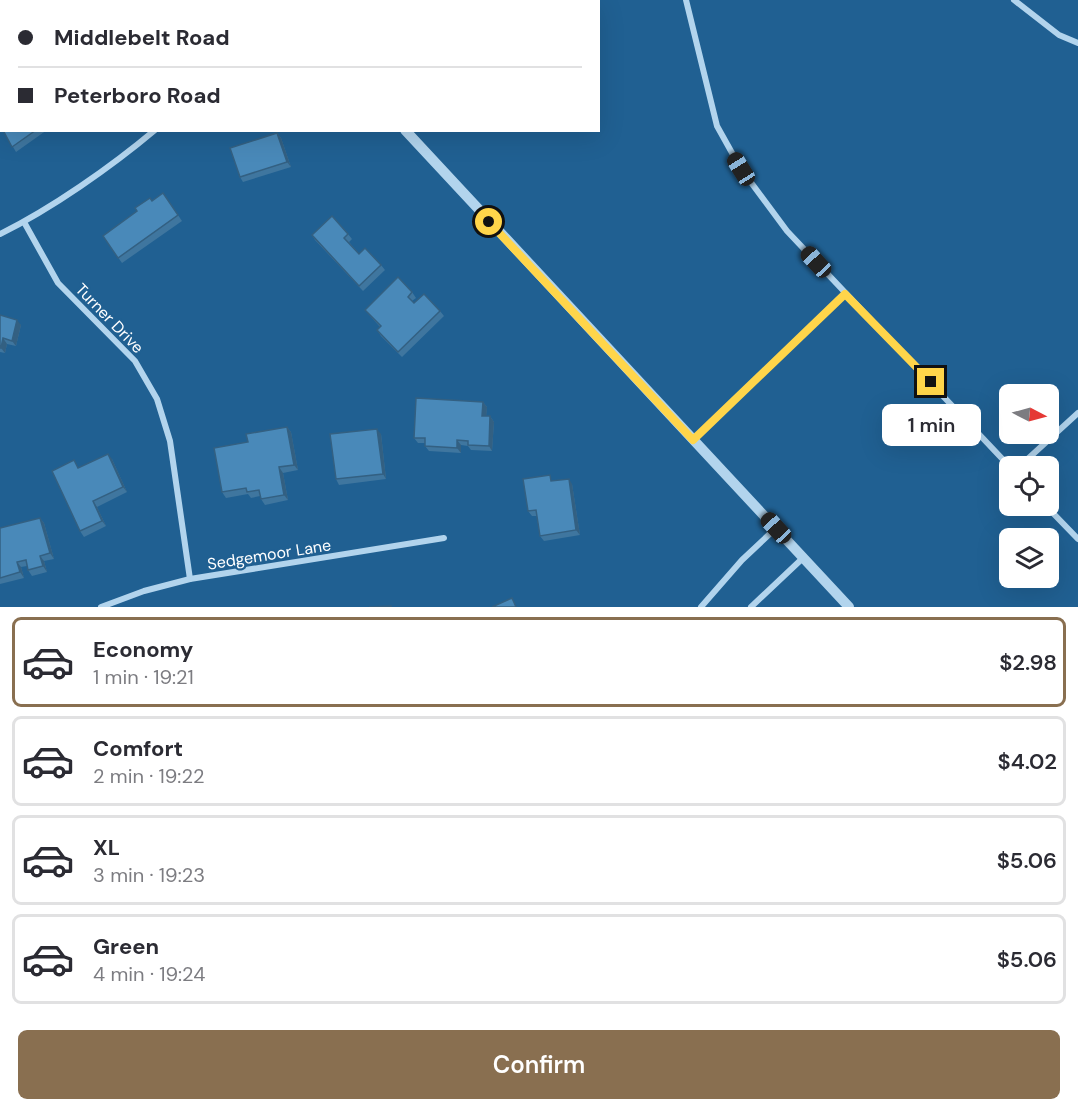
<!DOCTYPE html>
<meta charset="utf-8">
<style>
body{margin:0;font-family:"DM Sans",sans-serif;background:#f7f7f7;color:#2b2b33;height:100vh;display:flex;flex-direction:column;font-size:22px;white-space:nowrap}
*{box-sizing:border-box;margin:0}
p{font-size:20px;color:#7c7c81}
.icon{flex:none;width:33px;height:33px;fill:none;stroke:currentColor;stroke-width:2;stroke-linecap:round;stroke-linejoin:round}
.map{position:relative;height:607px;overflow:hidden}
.drawer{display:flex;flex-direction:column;background:#fff;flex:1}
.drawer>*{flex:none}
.guide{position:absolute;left:0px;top:0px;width:600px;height:132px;box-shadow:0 6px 24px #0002;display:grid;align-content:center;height:132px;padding:0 18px;background:#fff}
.needle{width:39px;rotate:96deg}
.fabs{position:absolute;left:999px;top:384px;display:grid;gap:12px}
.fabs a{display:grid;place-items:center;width:60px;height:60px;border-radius:9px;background:#fff;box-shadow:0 6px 24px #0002;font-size:30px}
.end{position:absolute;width:27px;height:27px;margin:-14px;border:8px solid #ffd54a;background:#111;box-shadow:0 0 0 3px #111}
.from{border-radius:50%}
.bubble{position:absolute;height:42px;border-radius:9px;background:#fff;box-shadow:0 6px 24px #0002;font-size:20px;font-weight:600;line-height:42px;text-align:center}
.car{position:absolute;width:18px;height:36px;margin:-18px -9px;border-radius:8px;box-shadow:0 0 4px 2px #0007;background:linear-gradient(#222 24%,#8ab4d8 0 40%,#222 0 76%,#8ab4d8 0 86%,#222 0)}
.guide b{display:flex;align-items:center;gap:21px;height:57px;font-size:22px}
.guide b+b{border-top:2px solid #e1e1e2}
.guide i{width:15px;height:15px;background:#2b2b33}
ul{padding:10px 0 0;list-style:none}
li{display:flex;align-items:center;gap:18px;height:90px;margin:0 12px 9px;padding:0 6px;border:3px solid #e1e1e2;border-radius:9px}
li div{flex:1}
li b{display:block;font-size:22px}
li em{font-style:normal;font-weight:600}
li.active{border-color:#896f50}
li>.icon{width:54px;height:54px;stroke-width:1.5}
.primary-button{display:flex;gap:12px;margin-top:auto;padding:12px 18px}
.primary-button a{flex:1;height:69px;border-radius:9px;background:#896f50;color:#fff;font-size:24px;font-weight:600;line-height:69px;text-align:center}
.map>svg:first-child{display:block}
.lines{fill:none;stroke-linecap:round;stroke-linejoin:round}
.minor{stroke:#b2d4ed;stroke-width:6}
.tertiary{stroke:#b2d4ed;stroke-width:10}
.wall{fill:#3f769f}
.shaded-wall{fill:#336082}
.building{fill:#4989b9;stroke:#336082;stroke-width:1.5}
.route{stroke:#ffd54a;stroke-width:8}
.labels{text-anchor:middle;stroke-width:4.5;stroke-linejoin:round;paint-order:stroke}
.street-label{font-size:16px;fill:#fff;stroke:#206092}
</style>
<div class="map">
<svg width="1078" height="607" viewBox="0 0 1078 607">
<rect width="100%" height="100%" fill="#206092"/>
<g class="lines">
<!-- minor -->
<g class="minor">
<polyline points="686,0 717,126 741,169 787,231 1010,467"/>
<polyline points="1014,0 1059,35 1078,43"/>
<polyline points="302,2 303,0"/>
<polyline points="24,222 58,283 135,361 157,399 170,441 190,579"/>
<path d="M0 234C51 209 111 167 155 130"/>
<polyline points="693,440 845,294"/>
<polyline points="1020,466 1078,413"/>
<polyline points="1046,506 1078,539"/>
<polyline points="101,607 144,591 190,579 444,538"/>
<polyline points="701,607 742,560 776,528"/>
<polyline points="751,607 804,557"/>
</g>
<!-- tertiary -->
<g class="tertiary">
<polyline points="280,0 282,2"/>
<polyline points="405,130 849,607"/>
</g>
</g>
<!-- wall -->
<g class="wall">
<polygon points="3,130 47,130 16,152"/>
<polygon points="277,133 281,138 291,167 243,182 240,177"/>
<polygon points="163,193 182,221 122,263 103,236"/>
<polygon points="348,234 352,239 349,242 359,254 381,265 385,270 363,291 315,240 312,235"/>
<polygon points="412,292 416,298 412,301 414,303 440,311 444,316 402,357 381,336 377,330 380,327 365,310"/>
<polygon points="0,315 21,325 16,346 7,344 5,353 0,352"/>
<polygon points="483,402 487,407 486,416 490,416 494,422 492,451 471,450 468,446 461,445 461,453 429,451 425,446 425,443 418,443 414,438"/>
<polygon points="287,427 291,432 298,470 283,473 288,500 265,505 261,499 260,496 251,498 248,494 226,498 222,492 248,442"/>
<polygon points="381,434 386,479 339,485 336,479"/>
<polygon points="112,459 127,492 97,507 106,526 84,537 80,531 79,467"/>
<polygon points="554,481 572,484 580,535 544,541 540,536 537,516 532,516 528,511"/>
<polygon points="40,518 44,523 54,559 44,561 47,572 32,576 28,570 27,566 21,567 24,578 0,584 0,528"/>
</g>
<!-- shaded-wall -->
<g class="shaded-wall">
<polygon points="277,133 281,138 291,167 287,162"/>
<polygon points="17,320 21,325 16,346 12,341"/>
<polygon points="3,338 7,344 5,353 1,348"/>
<polygon points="483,402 487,407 486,421 482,416"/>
<polygon points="490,416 494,422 492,451 489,446"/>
<polygon points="287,427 291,432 298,470 294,465"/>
<polygon points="377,429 381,434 386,479 383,474"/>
<polygon points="457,440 461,445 461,453 457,448"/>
<polygon points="108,454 112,459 127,492 123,487"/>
<polygon points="279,467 283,473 288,500 284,495"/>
<polygon points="569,479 572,484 580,535 576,530"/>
<polygon points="93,501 97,507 106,526 102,521"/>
<polygon points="40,518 44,523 54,559 50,553"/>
<polygon points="40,556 44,561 47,572 43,566"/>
<polygon points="17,562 21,567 24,578 20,572"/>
</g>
<!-- building -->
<g class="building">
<polygon points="2,112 2,128 0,126 0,113"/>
<polygon points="3,130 36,130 12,147"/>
<polygon points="277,133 287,162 240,177 230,148"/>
<polygon points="163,193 178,215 118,258 103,236 137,211 135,208 150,198 152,201"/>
<polygon points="332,216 348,234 344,238 359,254 365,248 381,265 359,286 312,235"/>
<polygon points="398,277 412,292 408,297 414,303 424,294 440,311 398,352 377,330 381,326 365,310"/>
<polygon points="0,315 17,320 12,341 3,338 1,348 0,348"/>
<polygon points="416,398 483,402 482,416 490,416 489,446 468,445 468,441 457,440 457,448 425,446 425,438 414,438"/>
<polygon points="287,427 294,465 279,467 284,495 261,499 259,490 247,492 246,488 222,492 214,448 248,442 246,434"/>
<polygon points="377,429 383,474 336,479 330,434"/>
<polygon points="108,454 123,487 93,501 102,521 80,531 52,471 74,460 78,468"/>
<polygon points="550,475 551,481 569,479 576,530 540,536 536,510 528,511 523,479"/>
<polygon points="40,518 50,553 40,556 43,566 28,570 26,560 17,562 20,572 0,578 0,528"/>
<polygon points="512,598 516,607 492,607"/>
<polygon points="391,606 391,607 369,607"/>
</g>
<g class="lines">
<!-- route -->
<polyline class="route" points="489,222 693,440 845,294 931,382"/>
</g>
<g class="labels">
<!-- street labels -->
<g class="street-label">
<text transform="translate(110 318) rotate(46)" y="6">Turner Drive</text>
<text transform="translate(269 554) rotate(-9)" y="6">Sedgemoor Lane</text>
</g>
</g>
</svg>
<div class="fabs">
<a><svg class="needle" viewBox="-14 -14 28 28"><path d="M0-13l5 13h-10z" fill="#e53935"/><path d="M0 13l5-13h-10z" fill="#7c7c81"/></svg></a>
<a><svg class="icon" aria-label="locate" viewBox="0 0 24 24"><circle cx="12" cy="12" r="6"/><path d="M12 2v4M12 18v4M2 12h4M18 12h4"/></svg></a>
<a><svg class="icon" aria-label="layers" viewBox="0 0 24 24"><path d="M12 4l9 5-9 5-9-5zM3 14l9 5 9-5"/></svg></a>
</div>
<i class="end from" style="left:489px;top:222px"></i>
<i class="end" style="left:931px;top:382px"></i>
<div class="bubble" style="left:882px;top:404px;width:99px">1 min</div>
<i class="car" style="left:741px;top:169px;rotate:328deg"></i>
<i class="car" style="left:816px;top:262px;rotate:317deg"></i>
<i class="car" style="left:776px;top:528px;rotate:317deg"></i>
<div class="guide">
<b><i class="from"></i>Middlebelt Road</b>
<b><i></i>Peterboro Road</b>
</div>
</div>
<section class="drawer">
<ul>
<li class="active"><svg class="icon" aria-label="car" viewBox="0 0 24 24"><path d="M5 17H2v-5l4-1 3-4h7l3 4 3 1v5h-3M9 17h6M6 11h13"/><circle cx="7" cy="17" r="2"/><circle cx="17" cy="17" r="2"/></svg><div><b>Economy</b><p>1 min · 19:21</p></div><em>$2.98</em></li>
<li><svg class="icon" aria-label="car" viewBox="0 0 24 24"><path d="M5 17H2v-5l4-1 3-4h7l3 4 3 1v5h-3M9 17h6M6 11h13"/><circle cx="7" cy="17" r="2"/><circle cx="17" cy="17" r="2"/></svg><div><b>Comfort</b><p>2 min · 19:22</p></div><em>$4.02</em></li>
<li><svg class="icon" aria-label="car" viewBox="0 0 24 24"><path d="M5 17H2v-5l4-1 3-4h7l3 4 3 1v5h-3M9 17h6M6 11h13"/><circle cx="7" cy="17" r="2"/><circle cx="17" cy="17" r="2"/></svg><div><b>XL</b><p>3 min · 19:23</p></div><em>$5.06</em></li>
<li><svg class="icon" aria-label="car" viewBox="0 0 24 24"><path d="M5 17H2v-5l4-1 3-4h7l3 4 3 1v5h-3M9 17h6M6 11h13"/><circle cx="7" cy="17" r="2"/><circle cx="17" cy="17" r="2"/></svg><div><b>Green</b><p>4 min · 19:24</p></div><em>$5.06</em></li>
</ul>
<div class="primary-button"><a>Confirm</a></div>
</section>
